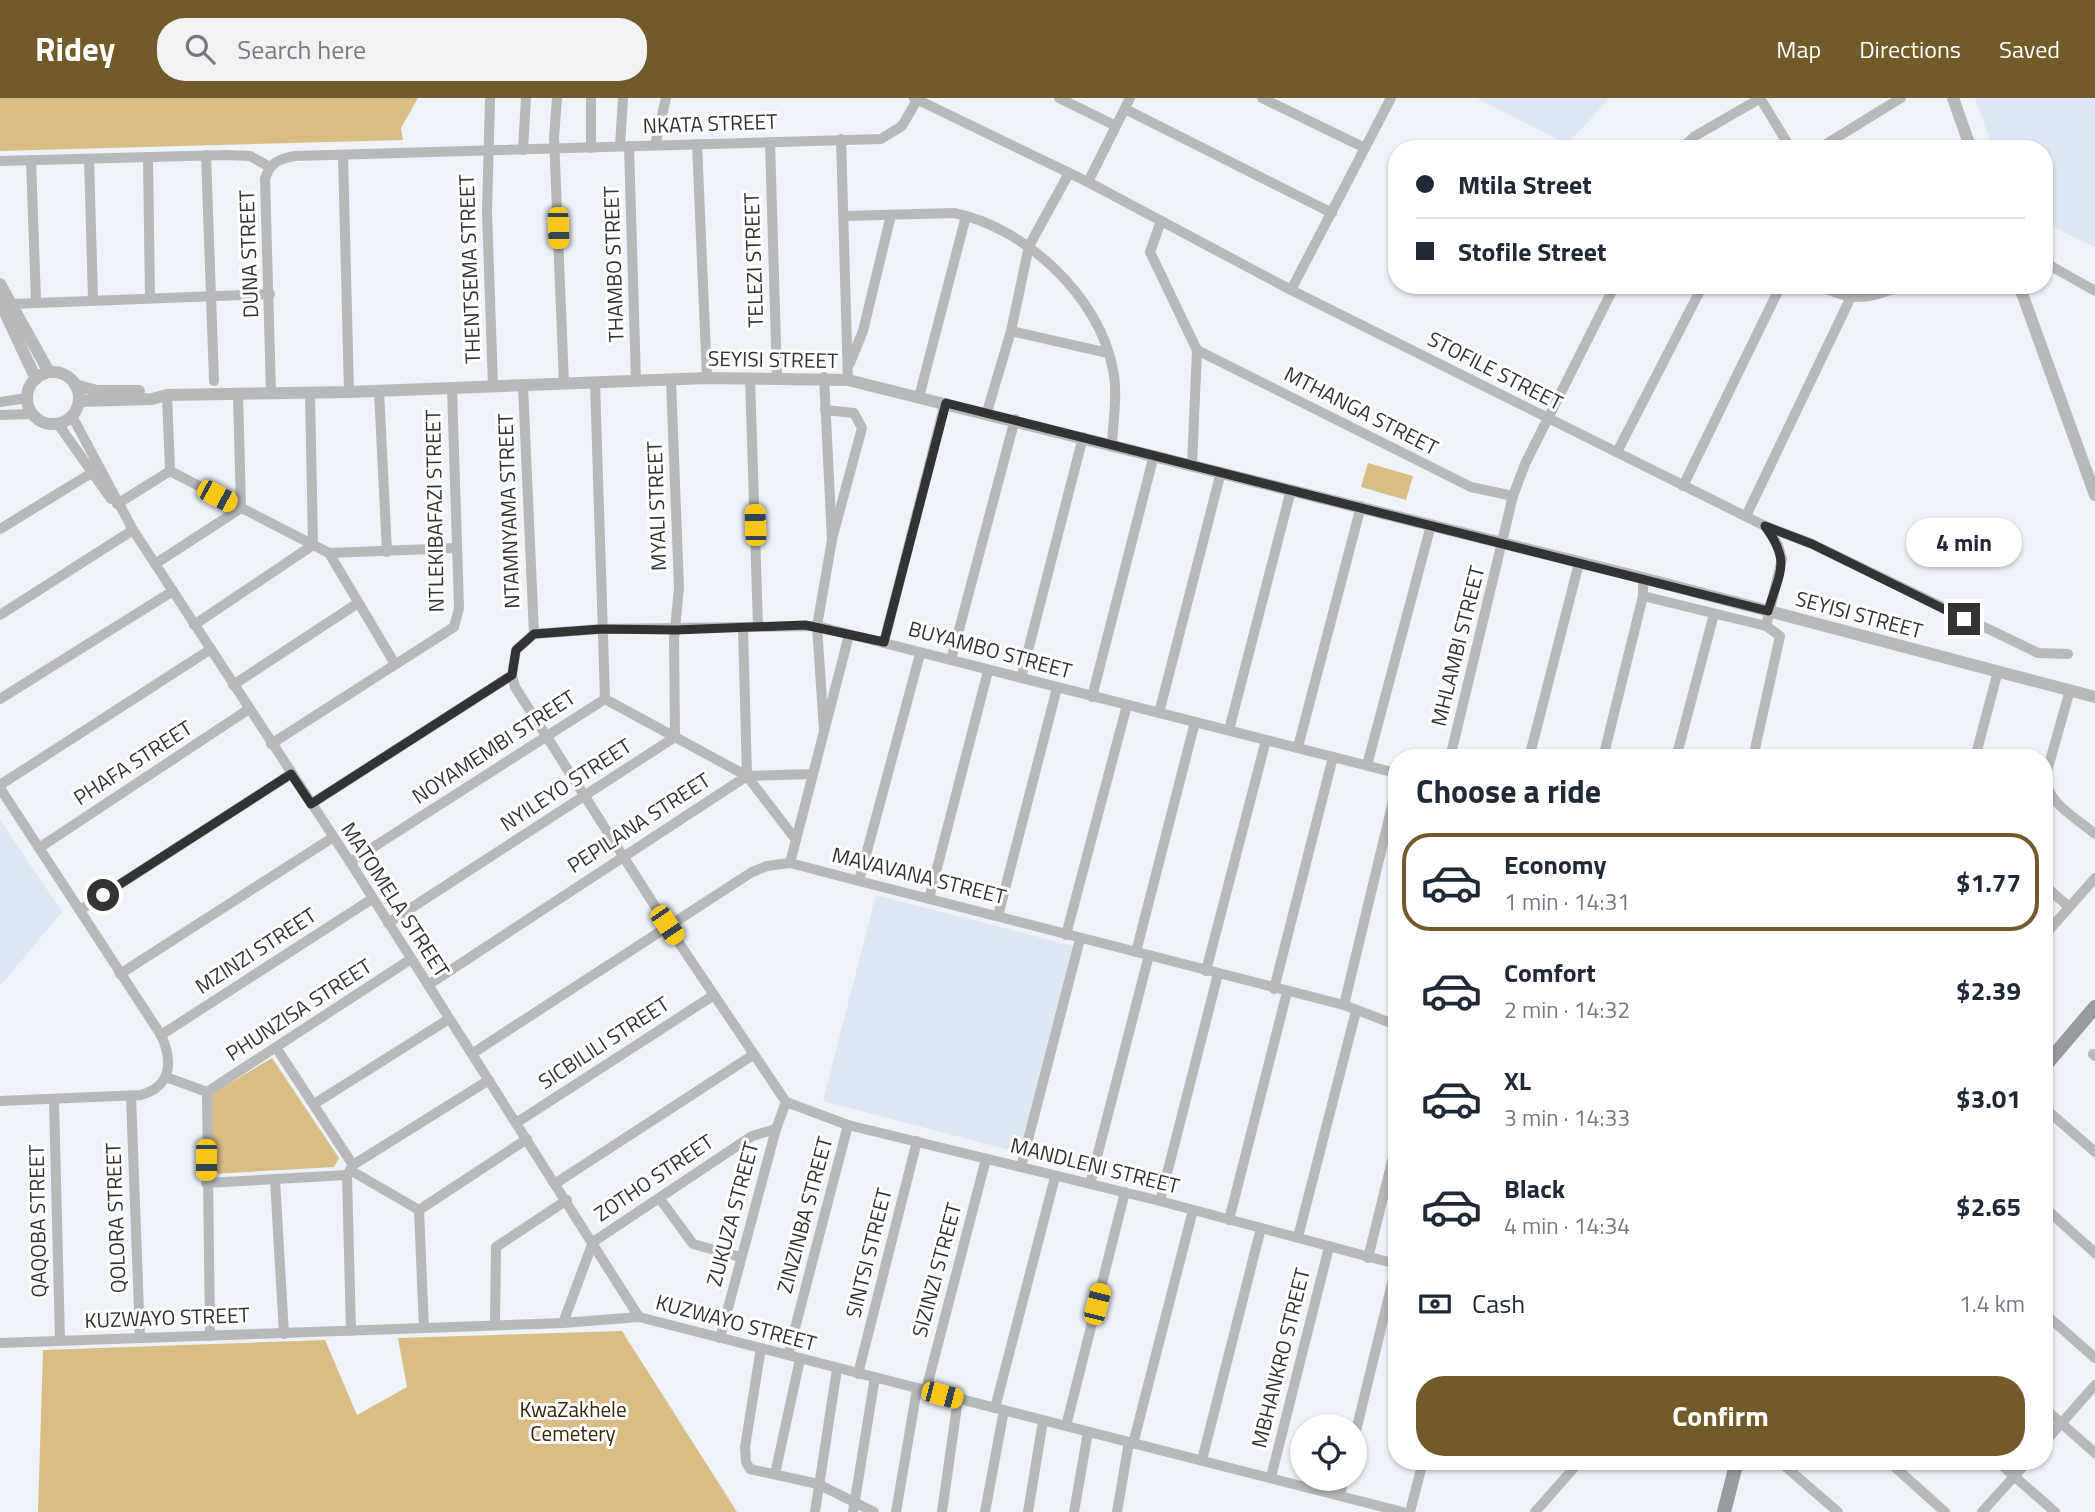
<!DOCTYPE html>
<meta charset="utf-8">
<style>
body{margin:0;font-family:"Titillium Web",sans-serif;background:#f2f2f3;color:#1f2937;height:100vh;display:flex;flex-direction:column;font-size:26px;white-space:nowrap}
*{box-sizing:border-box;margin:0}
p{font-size:23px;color:#747a83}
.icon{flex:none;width:38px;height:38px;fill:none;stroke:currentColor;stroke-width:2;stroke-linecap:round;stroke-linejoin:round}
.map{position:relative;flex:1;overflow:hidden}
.sheet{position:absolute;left:1388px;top:651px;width:665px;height:721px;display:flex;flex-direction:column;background:#fff;border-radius:28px;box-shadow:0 2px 5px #0004}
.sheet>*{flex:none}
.guide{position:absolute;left:1388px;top:42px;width:665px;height:154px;border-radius:28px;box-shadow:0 2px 5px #0004;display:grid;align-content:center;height:154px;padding:0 28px;background:#fff}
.buttons{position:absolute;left:1290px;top:1316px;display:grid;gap:14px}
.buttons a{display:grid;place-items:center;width:77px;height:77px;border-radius:50%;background:#fff;box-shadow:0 2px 5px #0004;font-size:35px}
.end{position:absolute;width:32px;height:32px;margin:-16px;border:9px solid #313335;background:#fff;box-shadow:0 0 0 4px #fff}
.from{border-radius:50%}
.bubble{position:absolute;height:49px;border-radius:24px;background:#fff;box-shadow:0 2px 5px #0004;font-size:23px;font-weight:700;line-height:49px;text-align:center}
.car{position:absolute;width:21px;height:42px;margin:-21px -10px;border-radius:9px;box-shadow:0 0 5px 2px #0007;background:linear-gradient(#f5c518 24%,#345 0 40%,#f5c518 0 76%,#345 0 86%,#f5c518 0)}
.guide b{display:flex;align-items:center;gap:24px;height:66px;font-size:26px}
.guide b+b{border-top:2px solid #e0e1e3}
.guide i{width:18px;height:18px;background:#1f2937}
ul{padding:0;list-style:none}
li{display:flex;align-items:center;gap:21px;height:98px;margin:0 14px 10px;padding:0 14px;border:4px solid transparent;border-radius:28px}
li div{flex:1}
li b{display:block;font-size:26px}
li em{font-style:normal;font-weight:700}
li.selected{border-color:#735a2b}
li>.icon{width:63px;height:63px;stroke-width:1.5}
h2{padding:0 28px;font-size:32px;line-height:84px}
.pay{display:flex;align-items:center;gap:18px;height:77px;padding:0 28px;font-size:26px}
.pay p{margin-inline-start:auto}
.cta{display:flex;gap:14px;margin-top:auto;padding:14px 28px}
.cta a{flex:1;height:80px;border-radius:28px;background:#735a2b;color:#fff;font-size:28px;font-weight:700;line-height:80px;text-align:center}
header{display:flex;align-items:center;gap:42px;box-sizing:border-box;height:98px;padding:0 35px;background:#735a2b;color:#fff}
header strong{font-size:33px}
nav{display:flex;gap:38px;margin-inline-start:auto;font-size:24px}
.search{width:490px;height:63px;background:#f2f2f3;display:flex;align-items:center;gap:18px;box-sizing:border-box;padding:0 24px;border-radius:28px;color:#747a83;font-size:26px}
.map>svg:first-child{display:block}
.built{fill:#dee7f4}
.green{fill:#dbbc85}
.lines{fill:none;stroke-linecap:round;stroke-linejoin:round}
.minor{stroke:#b6b8ba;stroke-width:10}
.tertiary{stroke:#b6b8ba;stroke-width:12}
.secondary{stroke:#989b9f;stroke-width:14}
.route{stroke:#313335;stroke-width:9}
.labels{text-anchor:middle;stroke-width:6;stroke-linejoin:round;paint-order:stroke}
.street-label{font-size:21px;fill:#313335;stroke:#fff}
.park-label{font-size:21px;fill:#372706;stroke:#fff}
</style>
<header>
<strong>Ridey</strong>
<div class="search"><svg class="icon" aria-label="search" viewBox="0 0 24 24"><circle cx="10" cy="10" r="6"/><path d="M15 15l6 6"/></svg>Search here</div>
<nav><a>Map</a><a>Directions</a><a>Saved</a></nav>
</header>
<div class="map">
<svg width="2095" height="1414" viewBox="0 0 2095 1414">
<rect width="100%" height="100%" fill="#eef3f9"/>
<!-- built -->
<g class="built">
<polygon points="1476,0 1610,0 1567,46"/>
<polygon points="1975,0 2095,0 2095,149 2044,125 2044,51 1993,51"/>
<polygon points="0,722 62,814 0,888"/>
<polygon points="876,797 1081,850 1028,1048 1017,1054 823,1003"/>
</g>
<!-- green -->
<g class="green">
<polygon points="0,0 418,0 401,30 403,42 0,53"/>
<polygon points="1368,365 1413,378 1406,402 1361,389"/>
<polygon points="272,960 339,1060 334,1069 212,1076 212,996"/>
<polygon points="622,1233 737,1414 38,1414 43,1252 325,1242 357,1317 407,1289 398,1240"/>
</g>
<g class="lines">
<!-- minor -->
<g class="minor">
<polyline points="490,0 487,114 493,288"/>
<polyline points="557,0 554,39 564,286"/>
<polyline points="914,0 1088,84 1291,192 1765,428 1812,446 2038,555 2068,556"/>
<polyline points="1059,0 1114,27"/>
<polyline points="1262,0 1365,50"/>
<polyline points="1760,0 1791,51"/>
<polyline points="1125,11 1332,115"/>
<polyline points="841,41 848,282"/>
<polyline points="770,44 777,279"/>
<polyline points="697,46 707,280"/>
<polyline points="655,47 666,0"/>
<polyline points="620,48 623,0"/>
<polyline points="629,48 636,283"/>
<polyline points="591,50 591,0"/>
<polyline points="1681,51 1695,38 1761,0"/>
<polyline points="1818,51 1901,0"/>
<polyline points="523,52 526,0"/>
<polyline points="206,57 214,283"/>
<polyline points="343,57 349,294"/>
<polyline points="148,59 150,200"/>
<polyline points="89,61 93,201"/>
<polyline points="31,62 36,203"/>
<polyline points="0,63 226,57 250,58 270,69"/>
<polyline points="1088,84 1130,0"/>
<path d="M845 118 954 115C1025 129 1100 199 1113 272 1118 295 1113 323 1112 347"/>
<polyline points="1161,123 1150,154 1197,252 1192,367"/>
<polyline points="2044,164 2095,193"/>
<path d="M1817 187C1856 205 1865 201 1905 187"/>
<polyline points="1291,192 1391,0"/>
<polyline points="12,206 270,196"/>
<polyline points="1011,233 1108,255"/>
<polyline points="1197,252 1471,389 1513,398"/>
<polyline points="850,265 863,233 891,117"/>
<polyline points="824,279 832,442 817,528 824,632"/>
<polyline points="750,280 758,528"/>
<polyline points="595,284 605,601"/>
<polyline points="523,288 534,536"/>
<polyline points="379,293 387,454"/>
<path d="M271 294 265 81C270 64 279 61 295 58L881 41 902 28 917 2"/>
<polyline points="167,297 170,373"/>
<polyline points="919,299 966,118"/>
<polyline points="0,304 27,300"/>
<polyline points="825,312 854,315 862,330 832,441"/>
<polyline points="987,314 1011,233 1029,148 1068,77"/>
<polyline points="0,317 32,316"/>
<polyline points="72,318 133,432 350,764 639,1219"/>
<polyline points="58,326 111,401"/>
<polyline points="1617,354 1703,187"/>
<polyline points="170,373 329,455 457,450"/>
<polyline points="1683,388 1781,187"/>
<polyline points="117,406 170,373"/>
<polyline points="1746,418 1850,201"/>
<polyline points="0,431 98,371"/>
<polyline points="329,455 395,566"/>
<polyline points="155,466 241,410 238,295"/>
<polyline points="1643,498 1766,528"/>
<polyline points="0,517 133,432"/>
<polyline points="194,527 313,447 310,294"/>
<polyline points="884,544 945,305"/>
<polyline points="951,562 1015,321"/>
<polyline points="1021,580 1083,339"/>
<polyline points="233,587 358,505"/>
<path d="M2070 592 2046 677C2043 703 2078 721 2095 736"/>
<polyline points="1092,599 1154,357"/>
<polyline points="0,601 173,493"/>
<polyline points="605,601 747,678 796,742"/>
<polyline points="1159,615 1221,374"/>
<polyline points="1229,632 1291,392"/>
<polyline points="271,646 454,529 459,510 452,290"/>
<polyline points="1298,649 1361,408"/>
<polyline points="1450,660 1513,398 1525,366 1615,187"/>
<polyline points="1529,660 1579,465"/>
<polyline points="1603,660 1643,498 1643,480"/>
<polyline points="1676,660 1714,516"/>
<polyline points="1753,660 1780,538 1766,528 1782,461 1778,447 1766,429"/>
<polyline points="1975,660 1998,573"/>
<polyline points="1367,667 1431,427"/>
<polyline points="1396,675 817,528 601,531 534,536 516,552 512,577 515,589 667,827 786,1004 848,1027 1160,1103 1396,1166"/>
<polyline points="747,678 813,676"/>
<polyline points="0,687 211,551"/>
<path d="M0 690 161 937C173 963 172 988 141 997L0 1003"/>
<polyline points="311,706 512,577"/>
<polyline points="39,750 249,611"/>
<polyline points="350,764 605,601"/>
<polyline points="790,765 849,537"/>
<polyline points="859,783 920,556"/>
<polyline points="2044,787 2069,809"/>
<polyline points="929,801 988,573"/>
<polyline points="80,812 291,676"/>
<polyline points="998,818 1057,590"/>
<polyline points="388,825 675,639 674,541 679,490 671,282"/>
<polyline points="1066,837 1127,607"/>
<polyline points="2044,838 2095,780"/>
<polyline points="1136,854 1195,624"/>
<polyline points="1206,873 1266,642"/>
<polyline points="120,876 332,740"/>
<polyline points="428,887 747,678 743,530"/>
<polyline points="1274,891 1333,659"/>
<polyline points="1344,907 1396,691"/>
<polyline points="161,937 372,801"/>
<polyline points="277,951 353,1067"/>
<polyline points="473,955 752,774 767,768 790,765 859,783 1344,907 1396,927"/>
<polyline points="2093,956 2095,958"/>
<polyline points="166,979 207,994"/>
<polyline points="207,994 210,1238"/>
<polyline points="207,994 411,861"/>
<polyline points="131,998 140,1240"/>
<polyline points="54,1002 60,1243"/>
<polyline points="314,1006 449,921"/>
<polyline points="2048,1013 2095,1054"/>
<polyline points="516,1025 714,897"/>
<polyline points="1021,1069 1080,841"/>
<polyline points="350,1072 419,1112"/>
<polyline points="275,1082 284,1236"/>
<polyline points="206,1085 347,1077"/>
<polyline points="556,1085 753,957"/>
<polyline points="1090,1086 1149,857"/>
<polyline points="660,1101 693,1146 740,1159"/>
<polyline points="1160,1103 1218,876"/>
<polyline points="2044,1109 2095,1155"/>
<polyline points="419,1112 527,1041"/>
<polyline points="419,1112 424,1230"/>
<polyline points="1229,1122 1287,894"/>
<polyline points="1298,1139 1356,913"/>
<polyline points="1368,1160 1396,1047"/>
<polyline points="2044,1215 2095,1260"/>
<polyline points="563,1225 593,1144 752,1038 776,1031"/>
<polyline points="495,1227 496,1149 567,1102"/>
<polyline points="351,1233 347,1077 353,1067 489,982"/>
<polyline points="720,1240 776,1031 786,1004"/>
<polyline points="0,1245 563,1225 639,1219 1403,1414"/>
<polyline points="761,1250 745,1349 746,1364 750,1371 818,1386 874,1414"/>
<polyline points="788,1257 848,1027"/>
<polyline points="858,1276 917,1043"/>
<polyline points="926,1292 986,1061"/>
<polyline points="995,1310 1055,1079"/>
<polyline points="2044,1310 2095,1355"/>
<polyline points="1066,1328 1125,1094"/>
<polyline points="1354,1341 1396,1169"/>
<polyline points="2044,1345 2095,1287"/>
<polyline points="1133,1346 1193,1112"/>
<polyline points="1202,1362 1261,1130"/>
<polyline points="1779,1363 1838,1414"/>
<polyline points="1888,1363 1945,1414"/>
<polyline points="1997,1363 2055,1414"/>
<polyline points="775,1376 800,1261"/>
<polyline points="1271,1379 1329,1149"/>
<polyline points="1340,1397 1344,1381"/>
<polyline points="815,1414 837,1271"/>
<polyline points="853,1414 875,1279"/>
<polyline points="896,1414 917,1291"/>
<polyline points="942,1414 958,1301"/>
<polyline points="985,1414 1004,1312"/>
<polyline points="1028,1414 1043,1323"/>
<polyline points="1074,1414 1088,1334"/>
<polyline points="1117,1414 1129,1344"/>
<polyline points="1410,1414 1423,1363"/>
<polyline points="1535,1414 1580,1363"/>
<polyline points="1982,1414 2028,1363"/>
</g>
<!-- tertiary -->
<g class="tertiary">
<polyline points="1953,0 1971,51"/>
<polyline points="0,186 49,274"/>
<polyline points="2019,187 2095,397"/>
<polyline points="0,204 36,281"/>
<circle cx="53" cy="300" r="26"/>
<polyline points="75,287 97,293 139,293"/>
<polyline points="79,303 152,301 167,297 349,294 707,280 848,282 1643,480 2095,599"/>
</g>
<!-- secondary -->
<g class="secondary">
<polyline points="2044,969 2095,909"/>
<polyline points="1724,1414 1737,1363"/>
</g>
</g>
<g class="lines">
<!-- route -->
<path class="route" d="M103 797 291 676 311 706 512 577 516 552 534 536 601 531 676 532 805 527 884 544 946 305 1768 513C1780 473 1791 464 1765 428L1812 446 1964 521"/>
</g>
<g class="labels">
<!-- street labels -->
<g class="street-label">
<text transform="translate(710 26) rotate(-2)" y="7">NKATA STREET</text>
<text transform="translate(249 156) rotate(-92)" y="7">DUNA STREET</text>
<text transform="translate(754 162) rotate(-92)" y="7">TELEZI STREET</text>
<text transform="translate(614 166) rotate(-92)" y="7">THAMBO STREET</text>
<text transform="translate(470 171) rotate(-92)" y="7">THENTSEMA STREET</text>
<text transform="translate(773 262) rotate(1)" y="7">SEYISI STREET</text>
<text transform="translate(1495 273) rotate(27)" y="7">STOFILE STREET</text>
<text transform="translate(1361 313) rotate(27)" y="7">MTHANGA STREET</text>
<text transform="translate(657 408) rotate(-92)" y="7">MYALI STREET</text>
<text transform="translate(435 413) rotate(-91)" y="7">NTLEKIBAFAZI STREET</text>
<text transform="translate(509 413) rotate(-92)" y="7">NTAMNYAMA STREET</text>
<text transform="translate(1859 517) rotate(15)" y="7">SEYISI STREET</text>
<text transform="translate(1458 548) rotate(-76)" y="7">MHLAMBI STREET</text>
<text transform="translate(990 552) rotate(15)" y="7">BUYAMBO STREET</text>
<text transform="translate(494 649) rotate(-33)" y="7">NOYAMEMBI STREET</text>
<text transform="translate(133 665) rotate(-33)" y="7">PHAFA STREET</text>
<text transform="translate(566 687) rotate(-33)" y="7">NYILEYO STREET</text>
<text transform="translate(639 725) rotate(-33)" y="7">PEPILANA STREET</text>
<text transform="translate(919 778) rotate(14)" y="7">MAVAVANA STREET</text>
<text transform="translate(395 802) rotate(57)" y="7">MATOMELA STREET</text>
<text transform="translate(256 853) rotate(-33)" y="7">MZINZI STREET</text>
<text transform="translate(299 912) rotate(-33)" y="7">PHUNZISA STREET</text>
<text transform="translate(604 945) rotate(-33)" y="7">SICBILILI STREET</text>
<text transform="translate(1095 1068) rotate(14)" y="7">MANDLENI STREET</text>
<text transform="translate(654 1080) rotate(-34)" y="7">ZOTHO STREET</text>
<text transform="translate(733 1116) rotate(-75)" y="7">ZUKUZA STREET</text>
<text transform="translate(805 1117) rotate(-75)" y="7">ZINZINBA STREET</text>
<text transform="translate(116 1120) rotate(-92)" y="7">QOLORA STREET</text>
<text transform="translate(38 1123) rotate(-91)" y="7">QAQOBA STREET</text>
<text transform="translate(869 1155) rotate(-76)" y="7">SINTSI STREET</text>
<text transform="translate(937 1172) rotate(-75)" y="7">SIZINZI STREET</text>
<text transform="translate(167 1220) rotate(-2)" y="7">KUZWAYO STREET</text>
<text transform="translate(736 1225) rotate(15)" y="7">KUZWAYO STREET</text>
<text transform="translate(1281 1260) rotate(-76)" y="7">MBHANKRO STREET</text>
</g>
<!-- park labels -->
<g class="park-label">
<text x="573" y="1319">KwaZakhele<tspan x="573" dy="24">Cemetery</tspan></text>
</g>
</g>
</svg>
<div class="buttons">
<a><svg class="icon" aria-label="locate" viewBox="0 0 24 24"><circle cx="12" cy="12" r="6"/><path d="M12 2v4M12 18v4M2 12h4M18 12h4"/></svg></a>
</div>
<i class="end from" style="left:103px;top:797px"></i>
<i class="end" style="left:1964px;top:521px"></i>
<div class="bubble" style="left:1906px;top:420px;width:116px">4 min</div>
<i class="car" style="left:558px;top:130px;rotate:178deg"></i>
<i class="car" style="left:217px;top:398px;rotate:118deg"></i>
<i class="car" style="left:755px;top:427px;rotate:358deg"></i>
<i class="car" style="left:667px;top:827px;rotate:146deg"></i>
<i class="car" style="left:206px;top:1062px;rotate:180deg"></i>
<i class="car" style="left:1097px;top:1206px;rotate:14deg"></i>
<i class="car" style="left:942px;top:1297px;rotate:105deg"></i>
<div class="guide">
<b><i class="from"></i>Mtila Street</b>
<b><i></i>Stofile Street</b>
</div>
<section class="sheet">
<h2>Choose a ride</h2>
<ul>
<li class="selected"><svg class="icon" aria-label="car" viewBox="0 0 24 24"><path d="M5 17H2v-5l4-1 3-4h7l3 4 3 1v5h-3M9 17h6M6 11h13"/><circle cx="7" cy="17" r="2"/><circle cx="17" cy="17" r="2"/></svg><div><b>Economy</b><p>1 min · 14:31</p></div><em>$1.77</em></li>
<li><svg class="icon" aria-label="car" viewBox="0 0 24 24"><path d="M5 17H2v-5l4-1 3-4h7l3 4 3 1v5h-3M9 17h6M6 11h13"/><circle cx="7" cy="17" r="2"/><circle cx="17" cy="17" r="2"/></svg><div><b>Comfort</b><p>2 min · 14:32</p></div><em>$2.39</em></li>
<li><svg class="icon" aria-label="car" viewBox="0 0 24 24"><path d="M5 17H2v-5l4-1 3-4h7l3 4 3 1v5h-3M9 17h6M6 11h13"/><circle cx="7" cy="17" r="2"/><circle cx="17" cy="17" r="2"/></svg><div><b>XL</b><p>3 min · 14:33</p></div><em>$3.01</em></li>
<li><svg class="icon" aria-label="car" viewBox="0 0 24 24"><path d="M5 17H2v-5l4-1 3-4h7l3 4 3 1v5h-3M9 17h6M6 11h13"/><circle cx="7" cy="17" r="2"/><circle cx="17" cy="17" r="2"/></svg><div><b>Black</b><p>4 min · 14:34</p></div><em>$2.65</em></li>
</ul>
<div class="pay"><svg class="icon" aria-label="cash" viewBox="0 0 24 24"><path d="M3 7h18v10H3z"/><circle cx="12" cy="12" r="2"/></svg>Cash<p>1.4 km</p></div>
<div class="cta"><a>Confirm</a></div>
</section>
</div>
